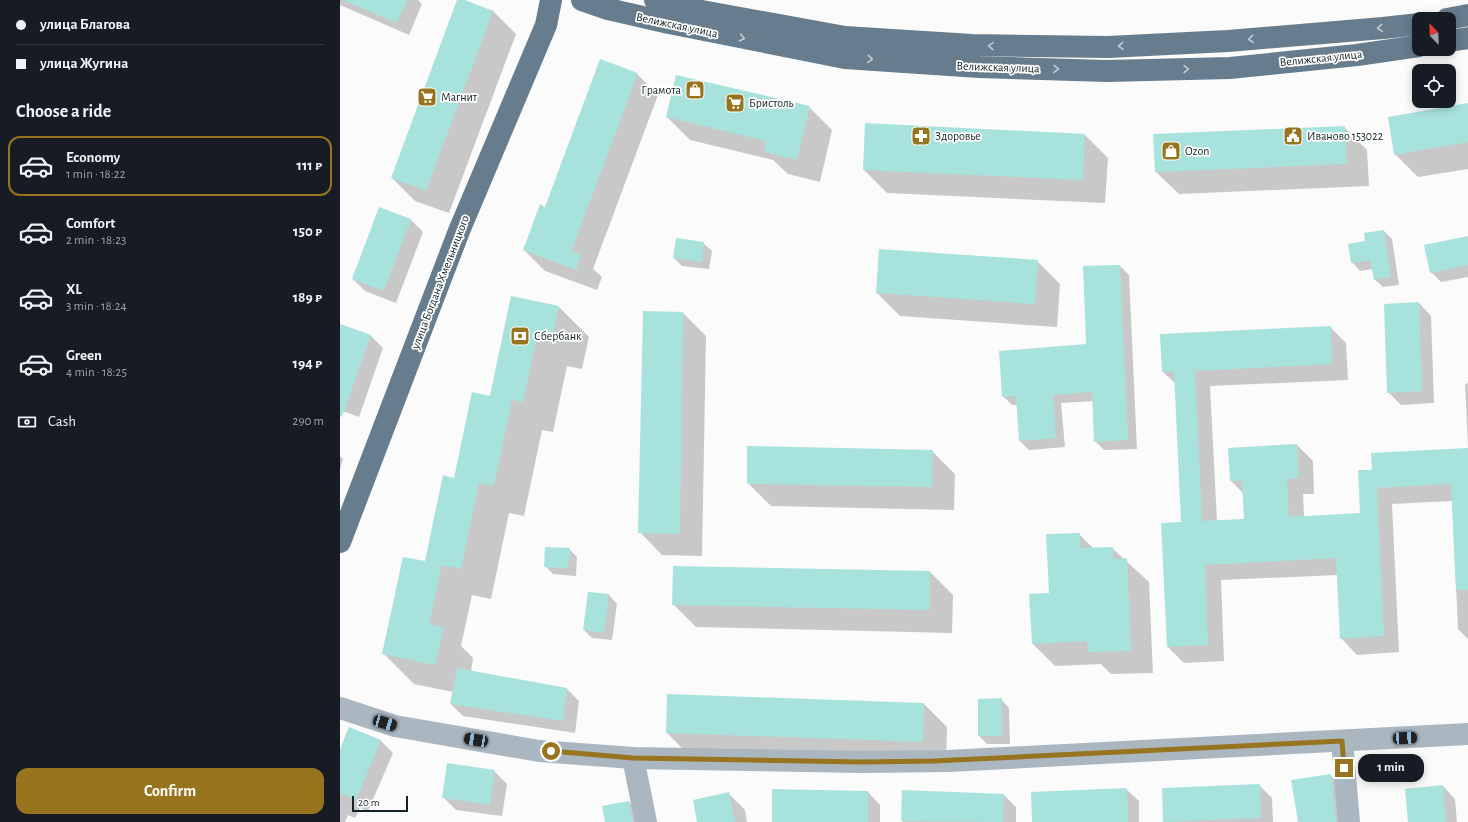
<!DOCTYPE html>
<meta charset="utf-8">
<style>
body{margin:0;font-family:"Alegreya Sans",sans-serif;background:#242831;color:#f1f3f6;height:100vh;display:flex;flex-direction:column;font-size:15px;white-space:nowrap}
*{box-sizing:border-box;margin:0}
p{font-size:13px;color:#9ea1a6}
.icon{flex:none;width:22px;height:22px;fill:none;stroke:currentColor;stroke-width:2;stroke-linecap:round;stroke-linejoin:round}
.map{position:relative;flex:1;overflow:hidden}
.side{display:flex;flex-direction:column;background:#171b24;width:340px}
.side>*{flex:none}
.banner{display:grid;align-content:center;height:88px;padding:0 16px;background:#171b24}
.needle{width:26px;rotate:337deg}
.buttons{position:absolute;left:1072px;top:12px;display:grid;gap:8px}
.buttons a{display:grid;place-items:center;width:44px;height:44px;border-radius:8px;background:#171b24;box-shadow:0 2px 10px #0003;font-size:20px}
.scale{position:absolute;left:12px;bottom:10px;width:56px;box-sizing:border-box;padding-left:4px;border:2px solid #132226;border-top:0;font-size:11px;line-height:14px;white-space:nowrap;color:#132226;-webkit-text-stroke:3px #fff;paint-order:stroke}
.end{position:absolute;width:18px;height:18px;margin:-9px;border:5px solid #98741e;background:#fff;box-shadow:0 0 0 2px #fff}
.from{border-radius:50%}
.bubble{position:absolute;height:28px;border-radius:12px;background:#171b24;box-shadow:0 2px 10px #0003;font-size:13px;font-weight:700;line-height:28px;text-align:center}
.car{position:absolute;width:12px;height:24px;margin:-12px -6px;border-radius:5px;box-shadow:0 0 3px 1px #0007;background:linear-gradient(#222 24%,#8ab4d8 0 40%,#222 0 76%,#8ab4d8 0 86%,#222 0)}
.banner b{display:flex;align-items:center;gap:14px;height:38px;font-size:15px}
.banner b+b{border-top:1px solid #363941}
.banner i{width:10px;height:10px;background:#f1f3f6}
ul{padding:0;list-style:none}
li{display:flex;align-items:center;gap:12px;height:60px;margin:0 8px 6px;padding:0 8px;border:2px solid transparent;border-radius:12px}
li div{flex:1}
li b{display:block;font-size:15px}
li em{font-style:normal;font-weight:700}
li.on{border-color:#98741e}
li>.icon{width:36px;height:36px;stroke-width:1.5}
h2{padding:0 16px;font-size:18px;line-height:48px}
.pay{display:flex;align-items:center;gap:10px;height:44px;padding:0 16px;font-size:15px}
.pay p{margin-inline-start:auto}
.primary-button{display:flex;gap:8px;margin-top:auto;padding:8px 16px}
.primary-button a{flex:1;height:46px;border-radius:12px;background:#98741e;color:#fff;font-size:16px;font-weight:700;line-height:46px;text-align:center}
main{display:flex;flex:1;min-height:0}
.map>svg:first-child{display:block}
.shadow{fill:#0003}
.building{fill:#a8e2dc}
.lines{fill:none;stroke-linecap:round;stroke-linejoin:round}
.minor{stroke:#aab6c0;stroke-width:22}
.major{stroke:#677d8d;stroke-width:22}
.oneway{stroke:#c2cbd1}
.route{stroke:#98741e;stroke-width:5}
.labels{text-anchor:middle;stroke-width:3.5;stroke-linejoin:round;paint-order:stroke}
.street-label{font-size:12px;fill:#132226;stroke:#fff}
.poi-label{font-size:12px;fill:#132226;stroke:#fff;text-anchor:start}
</style>
<main>
<section class="side">
<div class="banner">
<b><i class="from"></i>улица Благова</b>
<b><i></i>улица Жугина</b>
</div>
<h2>Choose a ride</h2>
<ul>
<li class="on"><svg class="icon" aria-label="car" viewBox="0 0 24 24"><path d="M5 17H2v-5l4-1 3-4h7l3 4 3 1v5h-3M9 17h6M6 11h13"/><circle cx="7" cy="17" r="2"/><circle cx="17" cy="17" r="2"/></svg><div><b>Economy</b><p>1 min · 18:22</p></div><em>111 ₽</em></li>
<li><svg class="icon" aria-label="car" viewBox="0 0 24 24"><path d="M5 17H2v-5l4-1 3-4h7l3 4 3 1v5h-3M9 17h6M6 11h13"/><circle cx="7" cy="17" r="2"/><circle cx="17" cy="17" r="2"/></svg><div><b>Comfort</b><p>2 min · 18:23</p></div><em>150 ₽</em></li>
<li><svg class="icon" aria-label="car" viewBox="0 0 24 24"><path d="M5 17H2v-5l4-1 3-4h7l3 4 3 1v5h-3M9 17h6M6 11h13"/><circle cx="7" cy="17" r="2"/><circle cx="17" cy="17" r="2"/></svg><div><b>XL</b><p>3 min · 18:24</p></div><em>189 ₽</em></li>
<li><svg class="icon" aria-label="car" viewBox="0 0 24 24"><path d="M5 17H2v-5l4-1 3-4h7l3 4 3 1v5h-3M9 17h6M6 11h13"/><circle cx="7" cy="17" r="2"/><circle cx="17" cy="17" r="2"/></svg><div><b>Green</b><p>4 min · 18:25</p></div><em>194 ₽</em></li>
</ul>
<div class="pay"><svg class="icon" aria-label="cash" viewBox="0 0 24 24"><path d="M3 7h18v10H3z"/><circle cx="12" cy="12" r="2"/></svg>Cash<p>290 m</p></div>
<div class="primary-button"><a>Confirm</a></div>
</section>
<div class="map">
<svg width="1128" height="822" viewBox="0 0 1128 822">
<rect width="100%" height="100%" fill="#fbfbfb"/>
<!-- shadow -->
<g class="shadow">
<polygon points="0,0 78,0 82,4 69,35 0,5"/>
<polygon points="118,0 153,11 176,34 109,213 75,201 52,178"/>
<polygon points="297,74 318,95 253,269 262,277 257,290 205,271 184,250 205,208"/>
<polygon points="1128,104 1128,169 1078,177 1055,154"/>
<polygon points="469,107 492,130 480,182 448,174 433,160 350,140 327,117"/>
<polygon points="1004,127 1027,150 1029,186 839,194 816,172"/>
<polygon points="745,135 768,158 765,203 547,193 524,170"/>
<polygon points="40,208 71,220 83,232 56,303 25,291 13,279"/>
<polygon points="1044,231 1052,239 1059,285 1043,287 1034,279 1033,269 1020,271 1012,262 1027,242"/>
<polygon points="1128,237 1128,277 1101,282 1091,272"/>
<polygon points="363,243 372,251 369,269 342,266 334,258"/>
<polygon points="697,261 720,284 717,327 560,316 537,293"/>
<polygon points="780,266 789,275 797,449 764,450 755,441 754,401 721,403 725,447 689,450 680,441 678,405 672,405 663,396 747,345"/>
<polygon points="171,297 219,307 249,337 242,369 227,366 213,432 202,430 184,516 169,513 151,599 132,595 121,646 133,658 131,672 227,689 239,701 235,733 123,716 111,704 113,692 74,684 44,654 85,562 115,479 150,397"/>
<polygon points="1079,303 1091,316 1094,403 1061,405 1048,392 1045,305"/>
<polygon points="304,312 343,313 366,336 362,556 322,555 300,532"/>
<polygon points="0,325 31,336 43,348 19,417 0,410"/>
<polygon points="990,327 1006,343 1008,380 870,386 877,521 905,520 904,494 891,481 957,445 973,461 974,494 963,494 964,517 1021,514 1033,470 1128,449 1128,639 1118,629 1112,501 1052,504 1059,652 1017,655 1001,638 998,575 881,580 884,661 844,663 828,647 842,523 836,384 823,372"/>
<polygon points="1128,383 1128,448 1125,384"/>
<polygon points="592,451 615,474 614,510 431,506 408,483"/>
<polygon points="0,456 3,459 0,469"/>
<polygon points="739,534 754,549 772,548 809,582 813,673 771,674 761,664 715,666 693,644 710,594"/>
<polygon points="229,549 237,557 236,576 213,574 205,566"/>
<polygon points="334,567 590,572 613,595 612,633 356,627 333,604"/>
<polygon points="269,595 277,604 272,640 252,638 244,630"/>
<polygon points="328,695 584,704 607,727 606,764 350,756 327,733"/>
<polygon points="661,699 669,708 670,744 647,744 639,736"/>
<polygon points="41,741 53,753 28,811 20,808 15,818 8,815 5,822 0,822 0,752"/>
<polygon points="154,771 167,784 162,816 116,810 103,797"/>
<polygon points="990,775 1003,787 1007,822 959,822"/>
<polygon points="919,785 932,798 933,822 824,822"/>
<polygon points="1103,786 1115,799 1117,822 1069,822"/>
<polygon points="786,789 799,801 799,822 693,822"/>
<polygon points="433,790 528,792 540,805 540,822 433,822"/>
<polygon points="563,791 664,795 676,807 676,822 563,822"/>
<polygon points="389,794 405,810 407,822 358,822"/>
<polygon points="289,802 301,814 303,822 266,822"/>
</g>
<!-- building -->
<g class="building">
<polygon points="3,0 67,0 57,23"/>
<polygon points="117,0 125,0 153,11 86,191 51,178"/>
<polygon points="260,59 298,73 231,252 241,255 236,270 183,250 200,204 205,207"/>
<polygon points="336,75 470,106 457,160 424,152 426,141 326,117"/>
<polygon points="1128,103 1128,142 1054,155 1048,117"/>
<polygon points="525,123 745,134 743,180 523,170"/>
<polygon points="1005,126 1007,164 815,172 813,134"/>
<polygon points="39,207 71,219 44,291 12,279"/>
<polygon points="1044,230 1051,277 1034,280 1030,260 1011,263 1008,244 1025,241 1024,233"/>
<polygon points="1128,236 1128,265 1090,273 1084,245"/>
<polygon points="336,238 364,242 362,262 333,258"/>
<polygon points="539,249 698,260 695,304 536,293"/>
<polygon points="780,265 788,440 754,442 752,392 713,395 716,438 679,441 676,396 662,397 659,351 746,344 743,266"/>
<polygon points="171,296 219,306 212,339 197,336 183,402 172,400 154,486 139,483 121,569 102,565 89,624 104,627 95,665 42,654 63,557 85,561 103,475 114,478 132,392 150,396"/>
<polygon points="1079,302 1082,391 1047,393 1044,304"/>
<polygon points="303,311 343,312 340,534 298,533"/>
<polygon points="0,324 31,335 2,417 0,416"/>
<polygon points="991,326 992,364 855,371 862,521 904,519 902,481 890,481 888,448 957,444 959,478 947,479 949,517 1020,513 1018,470 1032,470 1031,453 1128,448 1128,590 1116,590 1111,484 1037,488 1044,636 1000,639 996,558 865,565 868,645 827,647 821,523 841,522 834,372 822,372 820,334"/>
<polygon points="407,446 593,450 592,487 407,484"/>
<polygon points="740,533 740,548 773,547 773,559 787,558 791,651 748,652 747,641 692,644 689,594 709,593 706,534"/>
<polygon points="205,547 230,548 228,568 204,567"/>
<polygon points="333,566 590,571 590,610 332,605"/>
<polygon points="248,592 269,594 264,633 243,630"/>
<polygon points="117,668 227,688 223,721 110,704"/>
<polygon points="327,694 584,703 583,742 326,733"/>
<polygon points="662,698 662,736 638,736 638,699"/>
<polygon points="9,727 41,740 16,800 0,793 0,749"/>
<polygon points="107,763 155,770 150,805 102,798"/>
<polygon points="991,774 996,822 958,822 951,780"/>
<polygon points="920,784 921,818 823,822 822,788"/>
<polygon points="1103,785 1106,822 1068,822 1065,789"/>
<polygon points="787,788 788,822 692,822 691,792"/>
<polygon points="432,789 528,791 528,822 432,822"/>
<polygon points="562,790 664,794 663,822 561,821"/>
<polygon points="389,792 395,822 357,822 353,800"/>
<polygon points="289,801 293,822 265,822 262,806"/>
</g>
<g class="lines">
<!-- minor -->
<g class="minor">
<polyline points="0,708 55,726 199,751 293,758 522,762 608,761 1128,734"/>
<polyline points="1002,741 1009,822"/>
<polyline points="293,758 306,822"/>
</g>
<!-- major -->
<g class="major">
<polyline points="242,0 268,9 329,23 505,58 639,67 767,71 890,68 1017,55 1079,46"/>
<polyline points="315,0 345,8 505,37 632,45 768,47 888,41 1043,28 1079,24"/>
<polyline points="1107,19 1128,15"/>
<polyline points="1109,41 1128,38"/>
<polyline points="0,542 119,231 206,25 211,0"/>
</g>
</g>
<!-- one-way arrows -->
<defs><path id="oneway-chevron" d="M-2-3.5L2.5 0L-2 3.5" fill="none" stroke-width="1.6" stroke-linecap="round" stroke-linejoin="round"/></defs>
<g class="oneway">
<use href="#oneway-chevron" transform="translate(1040 28) rotate(175)"/>
<use href="#oneway-chevron" transform="translate(402 38) rotate(12)"/>
<use href="#oneway-chevron" transform="translate(911 39) rotate(175)"/>
<use href="#oneway-chevron" transform="translate(651 46) rotate(-179)"/>
<use href="#oneway-chevron" transform="translate(781 46) rotate(177)"/>
<use href="#oneway-chevron" transform="translate(530 59) rotate(4)"/>
<use href="#oneway-chevron" transform="translate(716 69) rotate(2)"/>
<use href="#oneway-chevron" transform="translate(846 69) rotate(-1)"/>
</g>
<g class="lines">
<!-- route -->
<polyline class="route" points="211,751 293,758 522,762 594,761 1002,741 1004,768"/>
</g>
<!-- icons -->
<defs>
<symbol id="shop-square" viewBox="-11 -11 22 22"><rect x="-9" y="-9" width="18" height="18" rx="4" fill="#98741e" stroke="#fff"/><path d="M-5-2.5h2.3a2.7 3.5 0 0 1 5.4 0H5L5.5 6h-11ZM-1.5-2.5h3a1.5 2.3 0 0 0-3 0Z" fill="#fff"/></symbol>
<symbol id="supermarket-square" viewBox="-11 -11 22 22"><rect x="-9" y="-9" width="18" height="18" rx="4" fill="#98741e" stroke="#fff"/><path d="M-6-5.5h2.5l.6 2H6L4.5 2H-2.5L-4.4-4H-6ZM-1.5 3.2a1.3 1.3 0 1 0 .1 0ZM3 3.2a1.3 1.3 0 1 0 .1 0Z" fill="#fff"/></symbol>
<symbol id="pharmacy-square" viewBox="-11 -11 22 22"><rect x="-9" y="-9" width="18" height="18" rx="4" fill="#98741e" stroke="#fff"/><path d="M-2-6h4v4h4v4h-4v4h-4v-4h-4v-4h4Z" fill="#fff"/></symbol>
<symbol id="civic-square" viewBox="-11 -11 22 22"><rect x="-9" y="-9" width="18" height="18" rx="4" fill="#98741e" stroke="#fff"/><path d="M-.6-6.5H3V-4.5H.6V-3L4-1V1h2V6H-6V1h2V-1L-.6-3ZM-1.2 2.5V6h2.4V2.5Z" fill="#fff"/></symbol>
<symbol id="bank-square" viewBox="-11 -11 22 22"><rect x="-9" y="-9" width="18" height="18" rx="4" fill="#98741e" stroke="#fff"/><path d="M-6-4H6V4H-6ZM0-2.3a2.3 2.3 0 1 0 0 4.6a2.3 2.3 0 1 0 0-4.6Z" fill="#fff"/></symbol>
</defs>
<g fill-rule="evenodd">
<use href="#shop-square" x="344" y="79" width="22" height="22"/>
<use href="#supermarket-square" x="76" y="86" width="22" height="22"/>
<use href="#supermarket-square" x="384" y="92" width="22" height="22"/>
<use href="#pharmacy-square" x="570" y="125" width="22" height="22"/>
<use href="#civic-square" x="942" y="125" width="22" height="22"/>
<use href="#shop-square" x="820" y="140" width="22" height="22"/>
<use href="#bank-square" x="169" y="325" width="22" height="22"/>
</g>
<g class="labels">
<!-- street labels -->
<g class="street-label">
<text transform="translate(337 25) rotate(12)" y="4">Велижская улица</text>
<text transform="translate(981 58) rotate(-6)" y="4">Велижская улица</text>
<text transform="translate(658 67) rotate(2)" y="4">Велижская улица</text>
<text transform="translate(100 282) rotate(-69)" y="4">улица Богдана Хмельницкого</text>
</g>
<!-- poi labels -->
<g class="poi-label">
<text x="341" y="94" text-anchor="end">Грамота</text>
<text x="101" y="101">Магнит</text>
<text x="409" y="107">Бристоль</text>
<text x="595" y="140">Здоровье</text>
<text x="967" y="140">Иваново 153022</text>
<text x="845" y="155">Ozon</text>
<text x="194" y="340">Сбербанк</text>
</g>
</g>
</svg>
<div class="buttons">
<a><svg class="needle" viewBox="-14 -14 28 28"><path d="M0-13l5 13h-10z" fill="#e53935"/><path d="M0 13l5-13h-10z" fill="#9ea1a6"/></svg></a>
<a><svg class="icon" aria-label="locate" viewBox="0 0 24 24"><circle cx="12" cy="12" r="6"/><path d="M12 2v4M12 18v4M2 12h4M18 12h4"/></svg></a>
</div>
<div class="scale">20 m</div>
<i class="end from" style="left:211px;top:751px"></i>
<i class="end" style="left:1004px;top:768px"></i>
<div class="bubble" style="left:1018px;top:754px;width:66px">1 min</div>
<i class="car" style="left:45px;top:723px;rotate:106deg"></i>
<i class="car" style="left:1065px;top:738px;rotate:87deg"></i>
<i class="car" style="left:136px;top:740px;rotate:279deg"></i>
</div>
</main>
